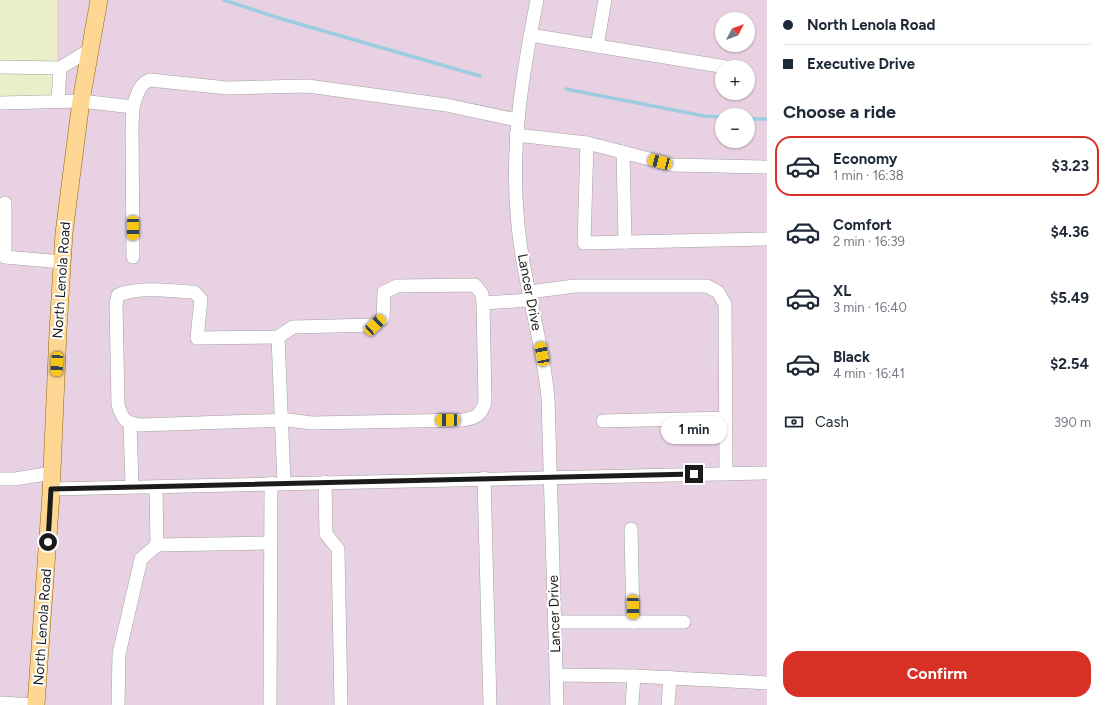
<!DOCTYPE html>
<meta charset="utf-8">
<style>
body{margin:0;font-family:Figtree,sans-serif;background:#f2f2f3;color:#1f2937;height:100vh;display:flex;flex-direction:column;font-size:15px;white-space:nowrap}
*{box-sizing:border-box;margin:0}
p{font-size:13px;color:#747a83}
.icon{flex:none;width:22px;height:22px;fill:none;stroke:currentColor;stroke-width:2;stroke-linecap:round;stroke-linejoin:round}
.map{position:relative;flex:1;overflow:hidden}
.panel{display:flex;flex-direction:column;background:#fff;width:340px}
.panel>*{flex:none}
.guide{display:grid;align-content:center;height:88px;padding:0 16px;background:#fff}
.needle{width:26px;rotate:49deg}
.buttons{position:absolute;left:715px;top:12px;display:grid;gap:8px}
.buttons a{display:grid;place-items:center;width:40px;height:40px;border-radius:50%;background:#fff;box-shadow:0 1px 3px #0004;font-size:20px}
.end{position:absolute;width:18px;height:18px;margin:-9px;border:5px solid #1b1b1b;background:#fff;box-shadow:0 0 0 2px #fff}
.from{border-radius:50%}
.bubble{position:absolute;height:28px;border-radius:14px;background:#fff;box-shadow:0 1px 3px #0004;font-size:13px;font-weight:700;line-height:28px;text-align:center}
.car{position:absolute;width:12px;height:24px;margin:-12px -6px;border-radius:5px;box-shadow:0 0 3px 1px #0007;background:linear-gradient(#f5c518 24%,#345 0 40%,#f5c518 0 76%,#345 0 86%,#f5c518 0)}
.guide b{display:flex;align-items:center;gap:14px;height:38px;font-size:15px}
.guide b+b{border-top:1px solid #e0e1e3}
.guide i{width:10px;height:10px;background:#1f2937}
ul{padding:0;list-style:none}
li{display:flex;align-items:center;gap:12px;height:60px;margin:0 8px 6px;padding:0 8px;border:2px solid transparent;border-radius:16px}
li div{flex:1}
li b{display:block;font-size:15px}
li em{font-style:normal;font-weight:700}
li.selected{border-color:#d93025}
li>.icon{width:36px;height:36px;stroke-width:1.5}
h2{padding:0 16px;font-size:18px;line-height:48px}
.pay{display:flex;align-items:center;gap:10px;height:44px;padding:0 16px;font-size:15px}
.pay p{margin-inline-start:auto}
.button{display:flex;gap:8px;margin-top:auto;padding:8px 16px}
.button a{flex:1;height:46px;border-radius:16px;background:#d93025;color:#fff;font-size:16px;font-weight:700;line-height:46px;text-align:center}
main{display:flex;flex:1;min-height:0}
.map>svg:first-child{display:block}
.industrial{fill:#e8d1e2;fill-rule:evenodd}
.farmland{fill:#eaefc9}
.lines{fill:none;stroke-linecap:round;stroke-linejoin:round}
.stream{stroke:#9ccce0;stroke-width:3.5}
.minor-casing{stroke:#a2a2a2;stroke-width:14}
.major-casing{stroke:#936b00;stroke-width:18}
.minor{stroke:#fff;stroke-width:13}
.major{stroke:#ffd794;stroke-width:17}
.route{stroke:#1b1b1b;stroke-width:5}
.labels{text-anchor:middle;stroke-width:4;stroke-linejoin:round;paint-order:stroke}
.street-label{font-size:14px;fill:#1b1b1b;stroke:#fff}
</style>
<main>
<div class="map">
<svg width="767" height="705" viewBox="0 0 767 705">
<rect width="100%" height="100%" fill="#eeeae0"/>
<!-- industrial -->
<path class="industrial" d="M0 0H767V705H0ZM722 19H748V45H722ZM722 67H748V93H722ZM722 115H748V141H722Z"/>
<!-- farmland -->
<polygon class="farmland" points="0,0 57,0 57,101 0,102"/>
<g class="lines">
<!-- stream -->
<g class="stream">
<polyline points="224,0 282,19 480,76"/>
<polyline points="566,89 704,116 722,117"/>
<polyline points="748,119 767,119"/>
</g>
<defs>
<g id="minor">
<path d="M537 0C523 71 511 141 517 213 521 276 542 335 548 398L557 705"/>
<polyline points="530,35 726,67"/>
<polyline points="597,46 605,0"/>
<polyline points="0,67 60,68 91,49"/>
<polyline points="58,101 60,68"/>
<path d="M0 103 81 101 133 107C136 98 139 83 150 80L227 88 308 86 446 105 517 120"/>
<polyline points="516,135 587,143 673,165 767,167"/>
<polyline points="587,143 584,243 767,239"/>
<polyline points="623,152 625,242"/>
<polyline points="5,203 5,257 62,262"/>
<polyline points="133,257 132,126 133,107"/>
<polyline points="529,292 575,286 707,286 718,292 725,304 726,474"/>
<path d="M483 303 482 294 475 285 397 286 384 292 383 318 375 325 293 327 278 337 197 338 201 299 194 292C169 291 142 286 118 295L116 304 118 405C123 420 124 422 140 425L288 420 312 423 463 420C476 418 481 415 485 402L483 303 530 300"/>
<polyline points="278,337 284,483"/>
<polyline points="603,421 726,418"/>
<polyline points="130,423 132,487"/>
<polyline points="484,478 490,705"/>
<polyline points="0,479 15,479 52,473"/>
<polyline points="325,482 326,534 338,549 341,705"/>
<polyline points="51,489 767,473"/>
<polyline points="631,529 633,622"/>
<polyline points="157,545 269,543"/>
<polyline points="554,622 684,622"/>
<polyline points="556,675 634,676 767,683"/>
<polyline points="0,703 36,705"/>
<polyline points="118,705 119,654 141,559 157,545 156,487"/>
<polyline points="270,705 271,483"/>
<polyline points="632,705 634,676"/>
<polyline points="668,705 670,677"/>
</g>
<polyline id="major" points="36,705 51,494 58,331 64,233 81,101 99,0"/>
</defs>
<!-- minor casing -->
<use href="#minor" class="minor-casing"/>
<!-- major casing -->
<use href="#major" class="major-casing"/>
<!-- minor -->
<use href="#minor" class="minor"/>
<!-- major -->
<use href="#major" class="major"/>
</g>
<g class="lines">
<!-- route -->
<polyline class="route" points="48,542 51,489 694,474"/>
</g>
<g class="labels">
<!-- street labels -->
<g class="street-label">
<text transform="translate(61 280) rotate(-86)" y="5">North Lenola Road</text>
<text transform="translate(530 292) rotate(79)" y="5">Lancer Drive</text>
<text transform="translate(554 614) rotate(-92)" y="5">Lancer Drive</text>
<text transform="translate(42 627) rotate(-86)" y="5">North Lenola Road</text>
</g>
</g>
</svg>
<div class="buttons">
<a><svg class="needle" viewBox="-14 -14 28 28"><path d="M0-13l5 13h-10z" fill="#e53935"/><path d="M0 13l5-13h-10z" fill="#747a83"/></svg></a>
<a>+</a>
<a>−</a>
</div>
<i class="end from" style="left:48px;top:542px"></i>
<i class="end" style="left:694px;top:474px"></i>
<div class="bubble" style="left:661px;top:416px;width:66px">1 min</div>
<i class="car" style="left:660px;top:162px;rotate:285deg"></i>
<i class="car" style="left:133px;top:228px;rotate:180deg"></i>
<i class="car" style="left:375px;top:325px;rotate:47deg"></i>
<i class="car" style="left:542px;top:354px;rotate:349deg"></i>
<i class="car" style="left:57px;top:364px;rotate:183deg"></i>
<i class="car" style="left:448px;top:420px;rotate:269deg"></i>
<i class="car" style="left:633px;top:607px;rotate:179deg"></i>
</div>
<section class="panel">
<div class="guide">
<b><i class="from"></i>North Lenola Road</b>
<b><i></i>Executive Drive</b>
</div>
<h2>Choose a ride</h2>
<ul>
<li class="selected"><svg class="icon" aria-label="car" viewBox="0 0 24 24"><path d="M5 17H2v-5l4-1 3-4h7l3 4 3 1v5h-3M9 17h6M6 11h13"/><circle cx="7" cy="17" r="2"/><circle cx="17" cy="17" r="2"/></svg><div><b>Economy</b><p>1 min · 16:38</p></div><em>$3.23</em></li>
<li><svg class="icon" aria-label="car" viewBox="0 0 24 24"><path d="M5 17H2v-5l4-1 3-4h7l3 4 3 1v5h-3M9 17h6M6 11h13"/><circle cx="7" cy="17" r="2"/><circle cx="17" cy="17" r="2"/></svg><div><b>Comfort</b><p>2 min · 16:39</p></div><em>$4.36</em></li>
<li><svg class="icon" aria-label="car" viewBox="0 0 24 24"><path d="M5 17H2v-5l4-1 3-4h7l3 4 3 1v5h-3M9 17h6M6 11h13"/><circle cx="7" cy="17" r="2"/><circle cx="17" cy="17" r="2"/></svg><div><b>XL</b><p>3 min · 16:40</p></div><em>$5.49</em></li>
<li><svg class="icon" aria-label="car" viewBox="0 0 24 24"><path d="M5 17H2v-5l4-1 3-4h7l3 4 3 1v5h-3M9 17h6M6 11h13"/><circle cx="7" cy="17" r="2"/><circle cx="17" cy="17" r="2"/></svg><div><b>Black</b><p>4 min · 16:41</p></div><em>$2.54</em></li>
</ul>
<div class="pay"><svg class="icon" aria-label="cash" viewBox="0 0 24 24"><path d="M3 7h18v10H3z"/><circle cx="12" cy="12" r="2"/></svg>Cash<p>390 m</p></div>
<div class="button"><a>Confirm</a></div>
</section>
</main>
